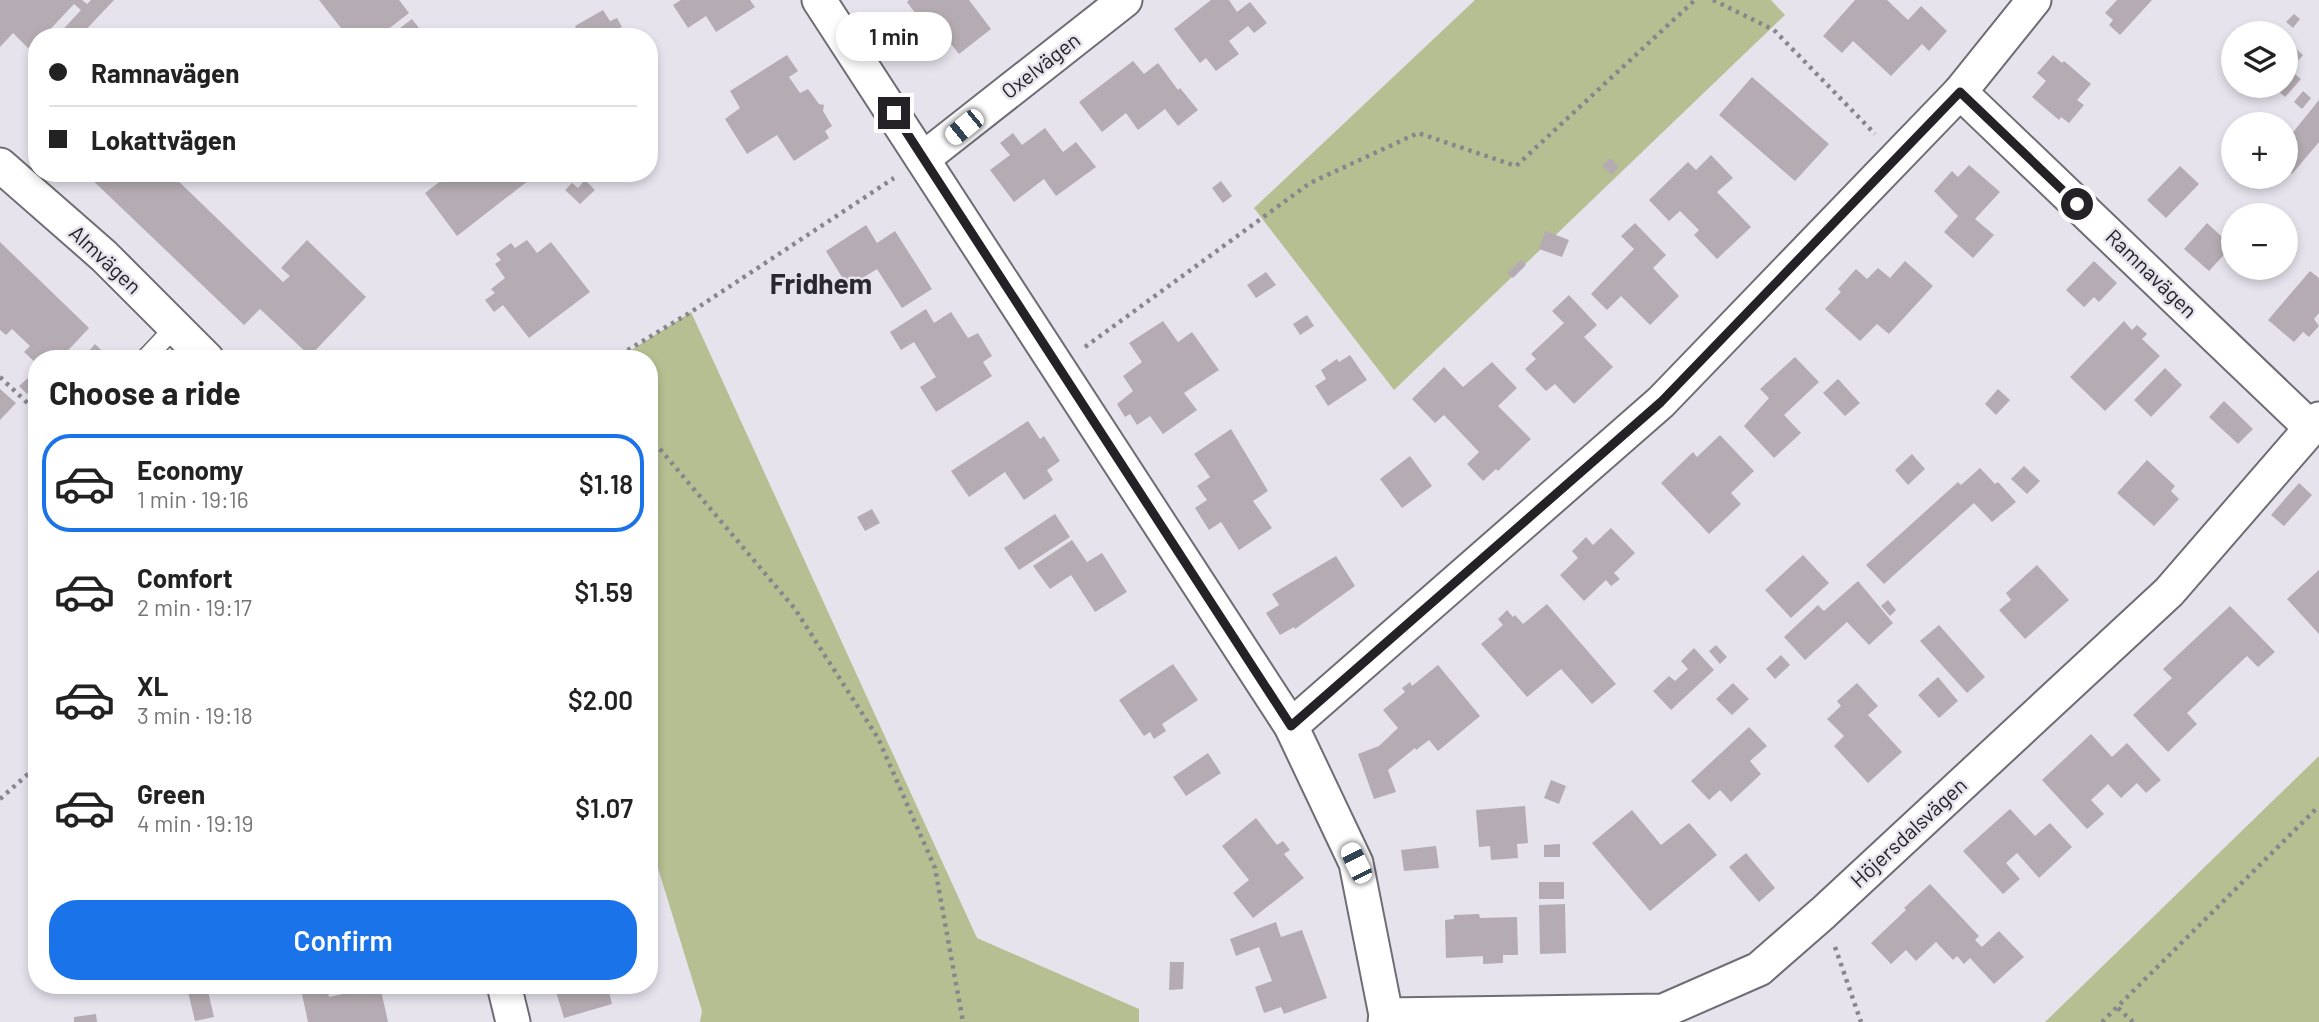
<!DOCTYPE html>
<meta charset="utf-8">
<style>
body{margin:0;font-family:Barlow,sans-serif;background:#f2f2f2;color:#222;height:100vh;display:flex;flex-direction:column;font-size:26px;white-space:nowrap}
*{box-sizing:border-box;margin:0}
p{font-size:23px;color:#767676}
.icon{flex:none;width:38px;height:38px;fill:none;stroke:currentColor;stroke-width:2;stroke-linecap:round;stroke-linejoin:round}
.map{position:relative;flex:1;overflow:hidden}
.sheet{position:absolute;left:28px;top:350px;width:630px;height:644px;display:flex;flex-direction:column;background:#fff;border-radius:28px;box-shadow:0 4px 10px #0003}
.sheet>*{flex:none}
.banner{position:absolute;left:28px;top:28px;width:630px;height:154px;border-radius:28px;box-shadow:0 4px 10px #0003;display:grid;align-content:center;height:154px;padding:0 21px;background:#fff}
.tools{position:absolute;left:2221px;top:21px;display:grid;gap:14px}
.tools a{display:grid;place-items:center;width:77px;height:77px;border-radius:50%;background:#fff;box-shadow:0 4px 10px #0003;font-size:35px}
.end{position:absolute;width:32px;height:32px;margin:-16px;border:9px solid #242226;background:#fff;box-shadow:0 0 0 4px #fff}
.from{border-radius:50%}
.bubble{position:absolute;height:49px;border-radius:24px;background:#fff;box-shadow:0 4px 10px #0003;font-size:23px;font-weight:600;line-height:49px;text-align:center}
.car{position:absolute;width:21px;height:42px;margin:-21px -10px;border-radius:9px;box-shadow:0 0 5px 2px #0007;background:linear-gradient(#fff 24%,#345 0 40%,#fff 0 76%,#345 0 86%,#fff 0)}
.banner b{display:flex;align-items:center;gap:24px;height:66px;font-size:26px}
.banner b+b{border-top:2px solid #e0e0e0}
.banner i{width:18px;height:18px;background:#222}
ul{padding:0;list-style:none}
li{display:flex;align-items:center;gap:21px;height:98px;margin:0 14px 10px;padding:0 7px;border:4px solid transparent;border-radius:28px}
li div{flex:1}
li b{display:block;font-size:26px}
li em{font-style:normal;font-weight:600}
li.active{border-color:#1a73e8}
li>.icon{width:63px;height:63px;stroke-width:1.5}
h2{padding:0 21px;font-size:32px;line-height:84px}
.cta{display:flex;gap:14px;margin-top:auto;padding:14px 21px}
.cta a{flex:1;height:80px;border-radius:28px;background:#1a73e8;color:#fff;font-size:28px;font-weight:600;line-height:80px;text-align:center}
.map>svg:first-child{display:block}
.green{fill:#b6bf92}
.building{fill:#b4acb2}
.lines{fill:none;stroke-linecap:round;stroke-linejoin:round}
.lane-casing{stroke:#6e6c74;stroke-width:21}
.street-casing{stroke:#6e6c74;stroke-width:37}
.path{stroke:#88868d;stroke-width:4.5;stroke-dasharray:3.5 5;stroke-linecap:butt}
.lane{stroke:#fff;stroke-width:18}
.street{stroke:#fff;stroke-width:33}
.route{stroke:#242226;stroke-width:9}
.labels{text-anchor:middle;stroke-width:5;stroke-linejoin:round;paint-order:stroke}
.street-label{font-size:21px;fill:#242226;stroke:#e6e3ed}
.district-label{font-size:28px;font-weight:bold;fill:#2a282f;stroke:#e6e3ed}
</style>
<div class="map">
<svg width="2319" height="1022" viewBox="0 0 2319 1022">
<rect width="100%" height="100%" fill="#e6e3ed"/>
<!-- green -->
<g class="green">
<polygon points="1475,0 1771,0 1785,15 1394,390 1254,208"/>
<polygon points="691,312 977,938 1139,1009 1139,1022 700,1022 702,1011 649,839 649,359 617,359"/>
<polygon points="2319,756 2319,1022 2045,1022 2077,991"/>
</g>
<!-- building -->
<g class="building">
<polygon points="0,0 82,0 87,4 91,0 114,0 79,37 56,37 81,10 74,4 43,37 37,37 37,44 33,44 28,48 13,33 0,47"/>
<polygon points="319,0 399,0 409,13 378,37 348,37"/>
<polygon points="681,0 750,0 755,7 716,32 706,16 688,28 673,5"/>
<polygon points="909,0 969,0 991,29 959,54 941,31 933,37 907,2"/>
<polygon points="1211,0 1229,0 1237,12 1250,2 1267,23 1254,33 1248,26 1229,41 1239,54 1216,71 1206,58 1200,63 1174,29"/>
<polygon points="1855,0 1887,0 1908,20 1921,6 1947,31 1929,51 1922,44 1891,76 1853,41 1842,53 1823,36"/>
<polygon points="2117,0 2152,0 2120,35 2109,25 2113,20 2105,13"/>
<polygon points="603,10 610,21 617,18 622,27 615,30 617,33 610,37 581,37 575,26"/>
<polygon points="2294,14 2300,19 2293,28 2286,22"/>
<polygon points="412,19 426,37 388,37"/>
<polygon points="2294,47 2303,55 2290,70 2301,79 2285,97 2273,86 2286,86 2286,56"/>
<polygon points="787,55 798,71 789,77 800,93 808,89 819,104 824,105 823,111 832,126 825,131 829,138 794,161 777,135 747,154 725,119 740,108 730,91"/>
<polygon points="2053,55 2062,63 2064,61 2091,84 2077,100 2084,105 2069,123 2061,117 2059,120 2032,97 2046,81 2037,73"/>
<polygon points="1133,61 1144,74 1158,63 1178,90 1180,88 1198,110 1178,126 1165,109 1138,130 1126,113 1102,132 1079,102"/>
<polygon points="1752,77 1829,144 1795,181 1719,115"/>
<polygon points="2303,91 2311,98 2302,109 2294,102"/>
<polygon points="2319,100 2319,142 2292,174 2286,169 2286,141"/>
<polygon points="1045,128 1063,152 1076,142 1096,167 1056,196 1044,179 1014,202 990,170 1010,155 1000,143 1013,133 1022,145"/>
<polygon points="1711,155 1733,178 1717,192 1751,227 1717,259 1694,235 1699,230 1680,211 1669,221 1649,200 1688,162 1696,170"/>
<polygon points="1610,158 1619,167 1612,175 1602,166"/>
<polygon points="1969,165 2000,192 1975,219 1994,235 1973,258 1944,232 1958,216 1934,191 1952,171 1958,177"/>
<polygon points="2180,166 2199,184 2166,218 2147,200"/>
<polygon points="85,173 170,173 283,282 290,276 281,268 307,240 366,297 310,356 260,309 244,325"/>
<polygon points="451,173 530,173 533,177 457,236 425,193"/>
<polygon points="2246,177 2258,177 2256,188 2244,186"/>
<polygon points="585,180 595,190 580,204 565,190 572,183 578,188"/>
<polygon points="1221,181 1232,196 1223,203 1212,188"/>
<polygon points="1635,223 1666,255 1653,268 1679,296 1650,325 1621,296 1607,310 1591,294 1634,249 1621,236"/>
<polygon points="2207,223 2232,246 2209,271 2184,249"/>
<polygon points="866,225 877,243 895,231 932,289 902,308 877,269 848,287 826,251"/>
<polygon points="1545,231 1569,240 1562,257 1539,249"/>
<polygon points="527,240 537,253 551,242 590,292 529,338 503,305 494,312 485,300 495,293 491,289 505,278 495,264 501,260 496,254 511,243 515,248"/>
<polygon points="0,242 89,328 60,359 37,359 37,364 24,352 30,346 12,329 6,335 0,330"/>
<polygon points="1521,260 1526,265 1513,278 1507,273"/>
<polygon points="1905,261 1933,286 1889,334 1877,324 1860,341 1825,309 1841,292 1838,289 1856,269 1867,279 1878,268 1890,278"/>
<polygon points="2094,261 2117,283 2099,302 2094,297 2084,307 2066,290"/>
<polygon points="2310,271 2319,278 2319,313 2314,319 2319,326 2309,337 2303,332 2294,342 2268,320"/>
<polygon points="1266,272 1276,285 1256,298 1247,285"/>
<polygon points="1569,295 1597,325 1584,337 1613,367 1574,404 1555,384 1546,391 1525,369 1536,359 1531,354 1564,323 1552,311"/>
<polygon points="926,309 934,323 951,312 968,338 978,333 992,356 983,362 992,376 936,412 920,387 936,377 914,342 901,350 890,332"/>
<polygon points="1307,315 1314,326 1300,335 1293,324"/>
<polygon points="1163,321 1178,342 1192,332 1219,370 1184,393 1197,410 1163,434 1150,416 1137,425 1130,414 1125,417 1117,404 1133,391 1123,376 1142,362 1129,343"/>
<polygon points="2124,321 2132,330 2137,325 2147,334 2142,339 2160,356 2105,411 2070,377"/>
<polygon points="95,344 111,359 82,359"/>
<polygon points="1350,355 1367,380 1328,406 1315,386 1326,379 1321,370 1337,359 1339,362"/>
<polygon points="1795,357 1819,382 1784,415 1801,433 1774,458 1744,426 1769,398 1760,389"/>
<polygon points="1492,362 1517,388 1498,406 1531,439 1498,471 1496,469 1483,481 1467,464 1479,452 1444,415 1435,423 1412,399 1444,367 1463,387"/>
<polygon points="2165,368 2182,385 2151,417 2134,400"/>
<polygon points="28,378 35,385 27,394 19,386"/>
<polygon points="1838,379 1860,403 1845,416 1823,393"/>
<polygon points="0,389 16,403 0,420"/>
<polygon points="1998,389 2010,400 1996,415 1985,404"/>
<polygon points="2224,401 2253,429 2238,444 2209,417"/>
<polygon points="1028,421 1040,439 1044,436 1060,461 1047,470 1053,480 1024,500 1005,472 969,497 951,471"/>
<polygon points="1231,429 1268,491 1253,501 1272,528 1239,550 1221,522 1209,530 1195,508 1207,500 1197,486 1210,477 1194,454"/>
<polygon points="1720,435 1754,471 1731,493 1741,504 1709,534 1661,483 1693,452 1697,457"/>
<polygon points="1912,454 1925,469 1908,485 1895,470"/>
<polygon points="1410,456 1432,486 1402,508 1380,479"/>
<polygon points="2147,460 2175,486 2171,491 2179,499 2154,526 2117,493"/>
<polygon points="2024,466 2040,481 2027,494 2011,479"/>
<polygon points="1980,468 1995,484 1998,482 2016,502 1992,522 1974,503 1884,584 1866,565 1958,482 1961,485"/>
<polygon points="2299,483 2312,495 2284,526 2271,515"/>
<polygon points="872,509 880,523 865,531 857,517"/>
<polygon points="1055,514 1070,537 1019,570 1004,548"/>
<polygon points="1611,528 1635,553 1614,573 1620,579 1611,586 1606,580 1584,601 1560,575 1578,558 1572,551 1586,537 1593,545"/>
<polygon points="1072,540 1087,562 1102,553 1127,592 1095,612 1071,575 1050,589 1033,566"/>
<polygon points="1803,555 1829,583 1791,618 1765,590"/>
<polygon points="1336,556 1355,586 1295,629 1294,627 1280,635 1266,613 1279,605 1272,594"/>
<polygon points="2037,565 2069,600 2025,639 1999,610 2011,600 2006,593"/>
<polygon points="2319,570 2319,634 2287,599"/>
<polygon points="1858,581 1893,623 1869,645 1847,622 1805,660 1784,637 1818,605 1824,611"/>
<polygon points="1888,600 1896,610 1890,616 1881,606"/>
<polygon points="1547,604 1616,684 1592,704 1561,669 1527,697 1481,644 1503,625 1498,619 1507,610 1513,617 1515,615 1523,624"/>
<polygon points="2230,606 2275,652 2258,667 2247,656 2187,713 2197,724 2168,752 2133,715 2172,678 2163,669"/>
<polygon points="1939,625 1985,677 1967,693 1920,641"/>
<polygon points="1716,645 1727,657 1720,664 1709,651"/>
<polygon points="1694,648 1714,670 1671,710 1653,691 1669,676 1675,681 1688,669 1681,661"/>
<polygon points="1781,655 1790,665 1775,679 1766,669"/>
<polygon points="1173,664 1198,700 1162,724 1166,731 1154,739 1150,732 1144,736 1119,700"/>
<polygon points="1438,665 1480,716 1438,751 1429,740 1416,750 1415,748 1388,770 1396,792 1374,799 1358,754 1379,746 1398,728 1383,710 1405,692 1402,688 1410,682 1412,686"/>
<polygon points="1938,677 1958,701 1939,718 1918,695"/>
<polygon points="1733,683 1749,699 1732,715 1716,699"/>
<polygon points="1857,683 1878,706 1868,715 1902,752 1868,783 1834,746 1844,736 1827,719 1841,706 1837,701"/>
<polygon points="1749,727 1767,746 1750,761 1761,774 1731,802 1720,790 1709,800 1691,781"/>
<polygon points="2091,734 2112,757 2127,743 2161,780 2146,793 2137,783 2121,798 2108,784 2091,800 2104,814 2087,829 2042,780"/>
<polygon points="1208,753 1221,773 1186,796 1173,777"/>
<polygon points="1551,780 1566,786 1559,804 1544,798"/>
<polygon points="1525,806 1528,843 1517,844 1518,858 1491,860 1490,846 1479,847 1476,810"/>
<polygon points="2010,809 2035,836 2050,823 2072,847 2039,878 2017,853 2006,863 2020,879 2003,894 1963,851"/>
<polygon points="1632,810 1661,845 1689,823 1717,855 1650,911 1592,843"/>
<polygon points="1256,818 1277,845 1283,841 1290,850 1284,854 1304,878 1253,918 1233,893 1249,880 1222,846"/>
<polygon points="1560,844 1560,857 1544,857 1544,845"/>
<polygon points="1436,846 1439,868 1404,871 1401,850"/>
<polygon points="1746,853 1775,888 1759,902 1729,867"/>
<rect x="1539" y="882" width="25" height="17"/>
<polygon points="1930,884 1979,936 1975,940 1982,947 1999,931 2024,957 1994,984 1970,958 1964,964 1957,956 1953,960 1936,942 1916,961 1906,950 1891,964 1871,943 1906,910 1904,908"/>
<polygon points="1565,904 1566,953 1540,954 1539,905"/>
<polygon points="1479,914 1480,918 1517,917 1518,955 1503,955 1503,963 1483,964 1483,956 1446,958 1445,920 1454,919 1454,915"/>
<polygon points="1276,922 1281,937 1302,930 1327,998 1284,1014 1281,1007 1264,1013 1255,987 1272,981 1259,947 1236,956 1230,939"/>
<polygon points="1170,962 1184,962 1183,989 1169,990"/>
<polygon points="300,985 326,985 329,997 380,986 388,1022 308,1022"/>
<polygon points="554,985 607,985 612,1004 564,1018"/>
<polygon points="207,987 214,1017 195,1021 188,992"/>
<polygon points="96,1014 97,1022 74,1022 74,1017"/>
</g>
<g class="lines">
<defs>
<polyline id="lane" points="145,359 175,327"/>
<g id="street">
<polyline points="819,0 1291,726 1356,863 1386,1015 1385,1022"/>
<polyline points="1960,92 2311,428"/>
<polyline points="924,158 1125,0"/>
<polyline points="0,165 104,256 207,359"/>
<polyline points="1291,726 1661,402 1960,92 2034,0"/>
<polyline points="504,985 513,1022"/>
<polyline points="1386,1015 1663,1011 1759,969 1823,913 2169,592 2319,419"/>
</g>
</defs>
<!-- lane casing -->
<use href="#lane" class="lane-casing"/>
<!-- street casing -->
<use href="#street" class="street-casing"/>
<!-- path -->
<g class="path">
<polyline points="1713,0 1774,30 1875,134"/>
<polyline points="1085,347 1310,183 1418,133 1516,166 1695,0"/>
<polyline points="613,359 691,312 894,178"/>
<polyline points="0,377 37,412"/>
<polyline points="649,436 795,609 878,738 935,868 963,1022"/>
<polyline points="0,799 37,766"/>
<polyline points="1835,947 1861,1022"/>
<polyline points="2118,1008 2133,1022"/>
<polyline points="2102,1022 2319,806"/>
</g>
<!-- lane -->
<use href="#lane" class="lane"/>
<!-- street -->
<use href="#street" class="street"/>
</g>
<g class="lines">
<!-- route -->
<polyline class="route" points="894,113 1291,726 1661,402 1960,92 2077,204"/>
</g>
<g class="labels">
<!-- street labels -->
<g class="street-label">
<text transform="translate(1041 66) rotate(-38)" y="7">Oxelvägen</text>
<text transform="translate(105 260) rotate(43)" y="7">Almvägen</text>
<text transform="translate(2151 274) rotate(44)" y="7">Ramnavägen</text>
<text transform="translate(1909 833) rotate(-43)" y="7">Höjersdalsvägen</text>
</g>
<!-- district labels -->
<g class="district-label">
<text x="821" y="294">Fridhem</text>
</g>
</g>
</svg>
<div class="tools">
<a><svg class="icon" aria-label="layers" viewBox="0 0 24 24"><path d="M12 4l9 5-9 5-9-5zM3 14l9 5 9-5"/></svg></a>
<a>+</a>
<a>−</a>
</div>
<i class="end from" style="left:2077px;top:204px"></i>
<i class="end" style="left:894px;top:113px"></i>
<div class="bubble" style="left:836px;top:12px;width:116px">1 min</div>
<i class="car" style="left:964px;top:127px;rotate:231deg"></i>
<i class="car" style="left:1356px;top:863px;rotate:334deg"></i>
<div class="banner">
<b><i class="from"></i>Ramnavägen</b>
<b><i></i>Lokattvägen</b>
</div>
<section class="sheet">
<h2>Choose a ride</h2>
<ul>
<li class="active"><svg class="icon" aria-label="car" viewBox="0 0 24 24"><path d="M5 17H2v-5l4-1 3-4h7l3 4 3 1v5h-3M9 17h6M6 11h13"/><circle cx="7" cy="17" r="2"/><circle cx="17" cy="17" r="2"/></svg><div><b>Economy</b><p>1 min · 19:16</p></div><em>$1.18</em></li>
<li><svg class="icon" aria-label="car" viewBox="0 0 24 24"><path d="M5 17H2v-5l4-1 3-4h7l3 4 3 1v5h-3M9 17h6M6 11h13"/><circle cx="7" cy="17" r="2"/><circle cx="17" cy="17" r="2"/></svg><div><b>Comfort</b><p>2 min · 19:17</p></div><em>$1.59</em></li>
<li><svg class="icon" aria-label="car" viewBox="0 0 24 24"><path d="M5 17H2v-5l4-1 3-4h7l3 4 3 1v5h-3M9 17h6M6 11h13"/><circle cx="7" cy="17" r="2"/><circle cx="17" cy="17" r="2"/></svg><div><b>XL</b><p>3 min · 19:18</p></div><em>$2.00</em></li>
<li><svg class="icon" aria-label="car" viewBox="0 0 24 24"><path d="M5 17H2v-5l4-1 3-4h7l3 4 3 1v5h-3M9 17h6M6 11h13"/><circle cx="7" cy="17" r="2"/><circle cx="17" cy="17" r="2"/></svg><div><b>Green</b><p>4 min · 19:19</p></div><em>$1.07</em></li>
</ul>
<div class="cta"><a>Confirm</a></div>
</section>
</div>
